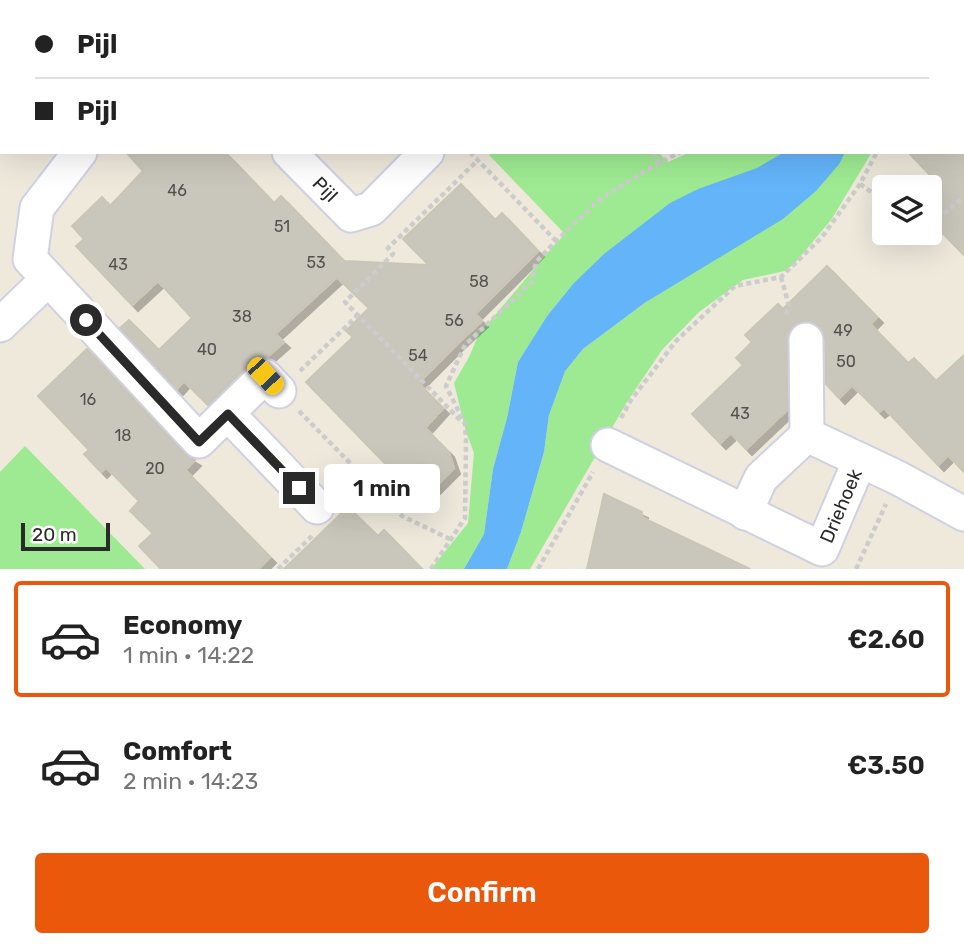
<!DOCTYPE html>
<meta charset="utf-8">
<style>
body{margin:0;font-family:Rubik,sans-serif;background:#f2f2f2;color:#222;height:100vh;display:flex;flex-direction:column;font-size:26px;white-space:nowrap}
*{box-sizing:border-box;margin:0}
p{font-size:23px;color:#767676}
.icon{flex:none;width:38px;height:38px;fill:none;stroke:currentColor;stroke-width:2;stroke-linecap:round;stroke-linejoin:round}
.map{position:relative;height:569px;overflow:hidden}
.drawer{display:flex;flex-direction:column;background:#fff;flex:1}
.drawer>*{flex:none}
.top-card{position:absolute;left:0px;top:0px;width:964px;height:154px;box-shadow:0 7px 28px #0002;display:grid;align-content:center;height:154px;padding:0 35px;background:#fff}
.fabs{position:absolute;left:872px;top:175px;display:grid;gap:14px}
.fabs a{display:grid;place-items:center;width:70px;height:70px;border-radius:7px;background:#fff;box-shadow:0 7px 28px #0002;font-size:35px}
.scale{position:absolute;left:21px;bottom:18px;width:89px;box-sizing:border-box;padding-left:7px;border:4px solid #2a2a2a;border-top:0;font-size:19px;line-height:24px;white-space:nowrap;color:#2a2a2a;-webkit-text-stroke:5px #fff;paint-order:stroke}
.end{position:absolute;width:32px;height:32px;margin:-16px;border:9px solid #2a2a2a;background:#fff;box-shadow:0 0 0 4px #fff}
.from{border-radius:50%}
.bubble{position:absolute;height:49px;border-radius:7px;background:#fff;box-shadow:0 7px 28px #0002;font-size:23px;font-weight:600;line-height:49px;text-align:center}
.car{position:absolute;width:21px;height:42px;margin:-21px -10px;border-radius:9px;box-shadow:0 0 5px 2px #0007;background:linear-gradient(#f5c518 24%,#345 0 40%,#f5c518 0 76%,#345 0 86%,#f5c518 0)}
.top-card b{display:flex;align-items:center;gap:24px;height:66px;font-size:26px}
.top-card b+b{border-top:2px solid #e0e0e0}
.top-card i{width:18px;height:18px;background:#222}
ul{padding:12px 0 0;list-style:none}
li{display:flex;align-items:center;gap:21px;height:116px;margin:0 14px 10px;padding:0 21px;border:4px solid transparent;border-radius:7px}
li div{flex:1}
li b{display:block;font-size:26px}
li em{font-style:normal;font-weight:600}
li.on{border-color:#ea580c}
li>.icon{width:63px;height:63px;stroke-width:1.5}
.button{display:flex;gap:14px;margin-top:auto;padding:14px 35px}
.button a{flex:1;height:80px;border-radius:7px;background:#ea580c;color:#fff;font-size:28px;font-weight:600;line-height:80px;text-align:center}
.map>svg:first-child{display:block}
.green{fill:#9eea92}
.water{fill:#64b4fa}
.building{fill:#c9c6bb;stroke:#c9c6b4;stroke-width:2;filter:url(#shadow)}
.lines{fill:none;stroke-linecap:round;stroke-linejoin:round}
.street-casing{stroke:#d0d0e5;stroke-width:37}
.path{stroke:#ccc;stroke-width:4.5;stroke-dasharray:5 3.5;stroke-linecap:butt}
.street{stroke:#fff;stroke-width:33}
.route{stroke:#2a2a2a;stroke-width:9}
.labels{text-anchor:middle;stroke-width:6;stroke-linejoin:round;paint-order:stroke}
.number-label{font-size:16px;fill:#52514e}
.street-label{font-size:19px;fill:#2a2a2a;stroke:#fff}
</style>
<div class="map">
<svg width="964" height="569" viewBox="0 0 964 569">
<defs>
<filter id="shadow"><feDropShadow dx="6" dy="6" stdDeviation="0" flood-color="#0004"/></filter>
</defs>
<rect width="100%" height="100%" fill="#eee9db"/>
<!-- green -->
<g class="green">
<polygon points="493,152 658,152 668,162 690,152 784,152 573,284 547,316 518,362 507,418 493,469 484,534 464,569 431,569 468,523 474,453 466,432 454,383 469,357 479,334 556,243 565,234 489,155"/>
<polygon points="845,152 872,152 831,220 795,263 785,271 743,280 699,312 662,350 627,402 530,569 507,569 521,532 544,452 549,415 564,371 583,349 646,302 840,163"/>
<polygon points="25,446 145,569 0,569 0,472"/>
</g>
<!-- water -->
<polygon class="water" points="784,152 845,152 840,163 816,191 783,219 646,302 583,349 565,371 549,415 544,452 521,532 507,569 464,569 484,534 493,469 507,418 518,362 547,316 573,284 604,254 670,203 698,189 757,168"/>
<!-- building -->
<g class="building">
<polygon points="126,152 225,152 274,203 281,196 344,261 429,265 403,239 461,184 495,220 502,213 538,251 475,314 482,321 458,343 418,383 443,408 425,428 448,451 454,468 423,499 411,486 409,488 306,382 353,337 346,331 369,308 337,277 275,334 284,342 267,357 260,358 251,362 208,405 184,381 177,389 120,328 129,320 159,350 192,318 158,281 132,305 76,246 84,239 72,226 102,197 110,206 143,171"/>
<polygon points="908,152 964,152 964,255 929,219 929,187 923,187 920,185 930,175"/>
<polygon points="827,266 877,317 870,324 908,363 914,358 936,381 964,355 964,472 948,455 938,465 884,408 879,412 852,385 839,398 826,384 825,340 823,331 816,324 806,321 796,324 790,330 787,340 787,410 746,449 731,433 720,443 692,414 743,365 736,358 752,342 745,335 778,304 783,309"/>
<polygon points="87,349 185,454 195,460 185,470 270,557 258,569 161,569 139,546 153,533 130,511 139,501 106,467 101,472 84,454 89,450 38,396"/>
<polygon points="604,494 642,512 641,517 750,569 587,569"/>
<polygon points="348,507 378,536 384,530 422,569 284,569"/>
</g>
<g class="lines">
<defs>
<g id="street">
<polyline points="584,0 586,2"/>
<polyline points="0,10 2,11"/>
<polyline points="80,152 37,208 30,259 199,441 265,376 279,391"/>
<path id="s1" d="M289 152 351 215 371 209 427 152"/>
<polyline points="0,325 48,279"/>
<polyline points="806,340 807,435"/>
<polyline points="228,414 317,507"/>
<path id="s2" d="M608 445 822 549 860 460"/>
<polyline points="745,513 761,478 807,435 898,478 964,514"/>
</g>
</defs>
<!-- street casing -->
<use href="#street" class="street-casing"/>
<!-- path -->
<g class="path">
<polyline points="176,0 178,2"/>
<polyline points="416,0 418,2"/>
<polyline points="854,0 869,2"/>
<polyline points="949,0 949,2"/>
<polyline points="126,2 128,0"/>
<polyline points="266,2 268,0"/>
<polyline points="474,2 476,0"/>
<polyline points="673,2 675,0"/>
<polyline points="842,2 843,0"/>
<polyline points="962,12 964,12"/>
<polyline points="470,152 556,241"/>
<polyline points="653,152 659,163"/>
<polyline points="860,184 884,201"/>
<polyline points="929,208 942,215 964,197"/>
<polyline points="781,277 789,306 785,317"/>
<polyline points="300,371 358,315"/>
<polyline points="299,411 402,516 450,539"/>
<polyline points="621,418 631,400 676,341 735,286 781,277 822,237 860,184 877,152"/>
<polyline points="460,420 345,302 393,254 388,248 478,160"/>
<polyline points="346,503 368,482"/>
<polyline points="278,569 312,536"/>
<polyline points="431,569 465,518 466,439 465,424 446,386 465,345 532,282 536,262 556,241 603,197 659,163 681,152"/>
<polyline points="538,569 593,472"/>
<polyline points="856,569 886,504"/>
</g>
<!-- street -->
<use href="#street" class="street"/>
</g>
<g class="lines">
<!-- route -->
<polyline class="route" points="86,320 199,442 228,414 299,488"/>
</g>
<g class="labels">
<!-- number labels -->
<g class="number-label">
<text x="177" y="196">46</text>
<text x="282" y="232">51</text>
<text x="316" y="268">53</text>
<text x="118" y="270">43</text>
<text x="479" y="287">58</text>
<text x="242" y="322">38</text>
<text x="454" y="326">56</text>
<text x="843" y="336">49</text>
<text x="207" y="355">40</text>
<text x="418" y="361">54</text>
<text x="846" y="367">50</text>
<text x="88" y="405">16</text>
<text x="740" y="419">43</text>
<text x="123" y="441">18</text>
<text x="155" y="474">20</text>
</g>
<!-- street labels -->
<g class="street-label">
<text dy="7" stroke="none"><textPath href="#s1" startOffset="52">Pijl</textPath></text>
<text dy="7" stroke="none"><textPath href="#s2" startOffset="285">Driehoek</textPath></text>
</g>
</g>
</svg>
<div class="fabs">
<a><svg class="icon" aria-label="layers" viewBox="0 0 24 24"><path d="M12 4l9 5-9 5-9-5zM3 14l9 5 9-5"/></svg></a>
</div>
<div class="scale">20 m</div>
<i class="end from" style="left:86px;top:320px"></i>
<i class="end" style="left:299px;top:488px"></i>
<div class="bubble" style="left:324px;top:464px;width:116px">1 min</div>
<i class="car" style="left:265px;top:376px;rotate:137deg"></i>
<div class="top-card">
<b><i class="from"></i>Pijl</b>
<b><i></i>Pijl</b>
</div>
</div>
<section class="drawer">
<ul>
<li class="on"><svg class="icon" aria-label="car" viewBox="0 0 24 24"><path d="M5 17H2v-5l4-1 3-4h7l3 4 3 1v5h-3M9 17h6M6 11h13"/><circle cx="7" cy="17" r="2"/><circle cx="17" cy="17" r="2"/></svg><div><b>Economy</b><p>1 min · 14:22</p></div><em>€2.60</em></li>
<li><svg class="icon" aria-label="car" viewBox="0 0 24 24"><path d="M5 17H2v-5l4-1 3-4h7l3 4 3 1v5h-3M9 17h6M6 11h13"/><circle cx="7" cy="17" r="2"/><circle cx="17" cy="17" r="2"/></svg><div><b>Comfort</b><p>2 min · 14:23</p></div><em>€3.50</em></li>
</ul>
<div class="button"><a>Confirm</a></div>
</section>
